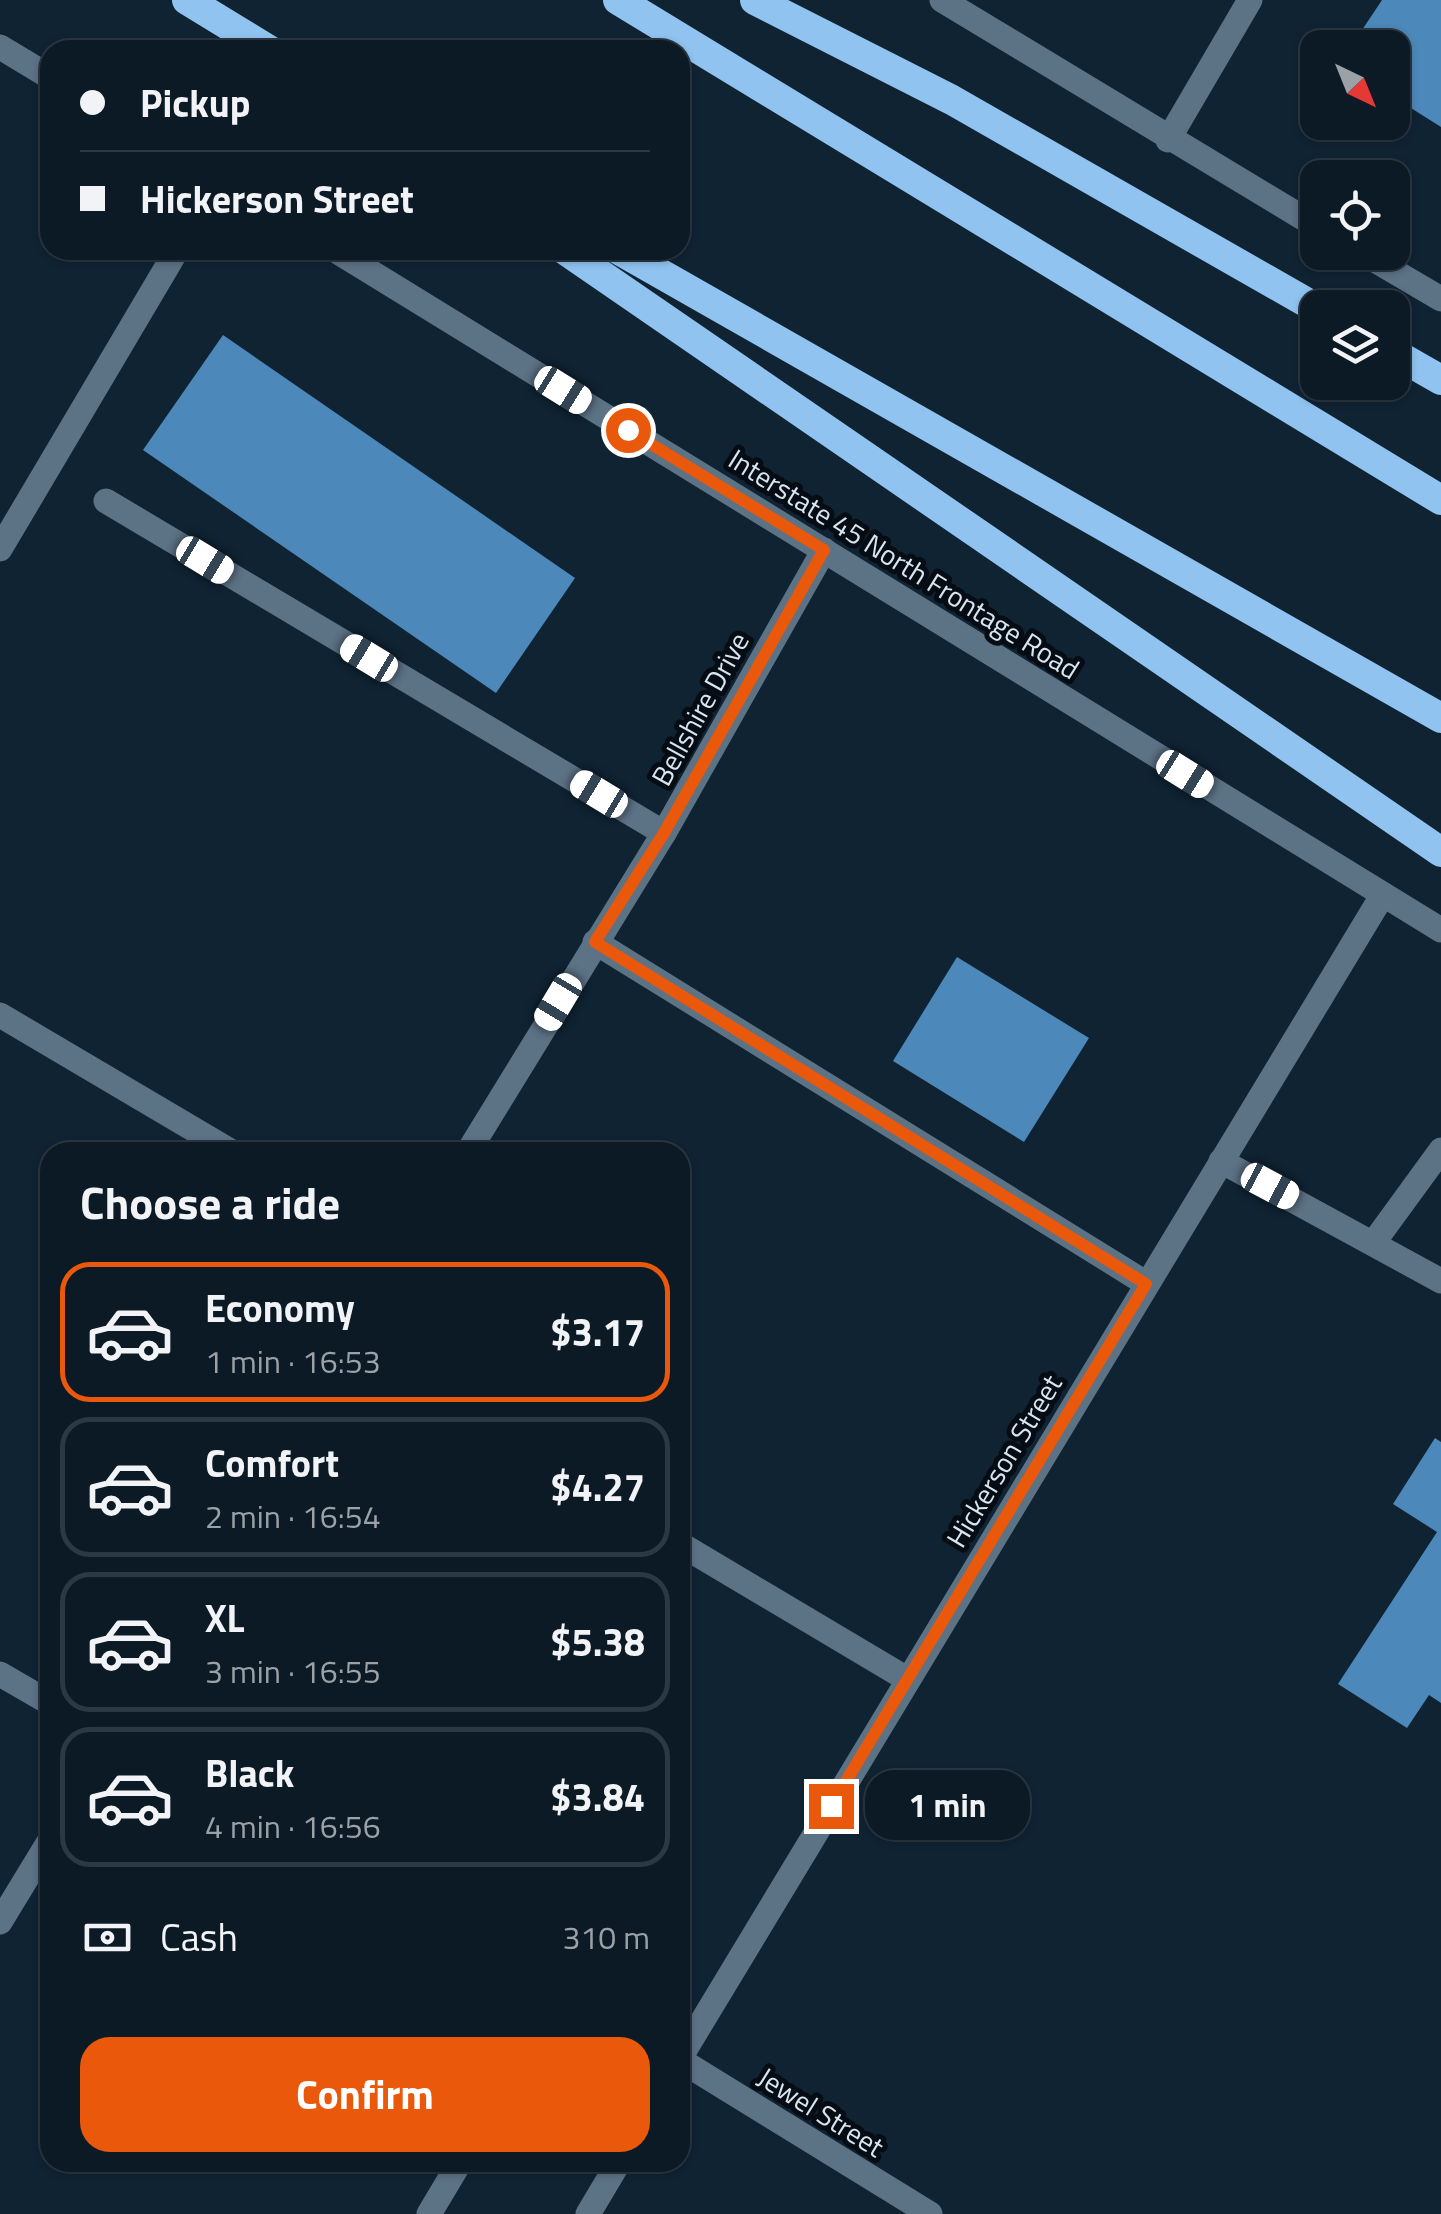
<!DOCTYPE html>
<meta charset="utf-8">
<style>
body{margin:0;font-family:"Titillium Web",sans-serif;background:#1a2732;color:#f1f3f6;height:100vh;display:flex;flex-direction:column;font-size:38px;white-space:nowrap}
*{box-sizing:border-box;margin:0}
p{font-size:32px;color:#9aa1a7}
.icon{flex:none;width:55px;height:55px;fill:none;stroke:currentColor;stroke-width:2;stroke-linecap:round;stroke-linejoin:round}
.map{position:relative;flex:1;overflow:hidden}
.panel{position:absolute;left:40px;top:1142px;width:650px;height:1030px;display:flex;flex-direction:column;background:#0c1a26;border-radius:30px;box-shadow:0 2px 8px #0004,0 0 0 2px #2c3843}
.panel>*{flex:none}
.top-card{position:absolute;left:40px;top:40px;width:650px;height:220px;border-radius:30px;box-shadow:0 2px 8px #0004,0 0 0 2px #2c3843;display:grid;align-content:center;height:220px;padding:0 40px;background:#0c1a26}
.needle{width:65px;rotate:137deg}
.buttons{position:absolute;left:1300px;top:30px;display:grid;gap:20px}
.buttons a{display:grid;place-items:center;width:110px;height:110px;border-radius:20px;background:#0c1a26;box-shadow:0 2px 8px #0004,0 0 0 2px #2c3843;font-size:50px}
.end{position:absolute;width:45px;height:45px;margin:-22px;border:12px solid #ea580c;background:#fff;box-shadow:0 0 0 5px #fff}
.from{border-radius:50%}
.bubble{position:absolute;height:70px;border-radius:30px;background:#0c1a26;box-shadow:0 2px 8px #0004,0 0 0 2px #2c3843;font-size:32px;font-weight:700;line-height:70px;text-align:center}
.car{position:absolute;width:30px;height:60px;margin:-30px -15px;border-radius:12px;box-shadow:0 0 8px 2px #0007;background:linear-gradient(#fff 24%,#345 0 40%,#fff 0 76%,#345 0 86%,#fff 0)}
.top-card b{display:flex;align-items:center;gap:35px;height:95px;font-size:38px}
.top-card b+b{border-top:2px solid #2c3843}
.top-card i{width:25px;height:25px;background:#f1f3f6}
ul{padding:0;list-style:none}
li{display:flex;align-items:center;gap:30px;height:140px;margin:0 20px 15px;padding:0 20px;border:5px solid #2c3843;border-radius:30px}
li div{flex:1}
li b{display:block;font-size:38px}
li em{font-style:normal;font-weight:700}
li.current{border-color:#ea580c}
li>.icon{width:90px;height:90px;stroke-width:1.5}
h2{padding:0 40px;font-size:45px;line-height:120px}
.pay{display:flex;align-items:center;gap:25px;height:110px;padding:0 40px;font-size:38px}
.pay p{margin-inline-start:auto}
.cta{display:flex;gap:20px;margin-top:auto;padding:20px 40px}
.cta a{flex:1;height:115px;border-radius:30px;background:#ea580c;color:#fff;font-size:40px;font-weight:700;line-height:115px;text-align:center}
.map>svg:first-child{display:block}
.building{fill:#4c88b9}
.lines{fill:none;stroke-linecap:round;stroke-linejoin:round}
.service{stroke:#5c7285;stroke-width:25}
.minor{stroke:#5c7285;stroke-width:25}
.secondary{stroke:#5c7285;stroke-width:25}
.motorway{stroke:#90c3f0;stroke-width:30}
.route{stroke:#ea580c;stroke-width:12}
.labels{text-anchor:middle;stroke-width:10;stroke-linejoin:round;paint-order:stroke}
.street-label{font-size:28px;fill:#d9e5f0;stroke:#050c13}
</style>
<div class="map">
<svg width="1441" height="2214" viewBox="0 0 1441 2214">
<rect width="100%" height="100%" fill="#102333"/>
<!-- building -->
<g class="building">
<polygon points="1382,0 1441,0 1441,127 1392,96 1392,48 1368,48 1356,39"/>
<polygon points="223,335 575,578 496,693 143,450"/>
<polygon points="957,957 1089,1038 1024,1142 893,1061"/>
<polygon points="1435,1438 1441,1442 1441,1703 1429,1695 1407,1728 1338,1684 1437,1532 1393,1504"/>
</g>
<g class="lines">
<!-- service -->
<g class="service">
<polyline points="1168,140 1250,0"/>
<polyline points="106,501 664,833"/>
<polyline points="0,549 177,250"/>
<polyline points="595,942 1147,1284"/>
<polyline points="0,1015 232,1152"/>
<polyline points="1221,1161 1441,1281"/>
<polyline points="1374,1242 1441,1150"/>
<polyline points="680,1544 907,1679"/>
<polyline points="0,1674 50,1703"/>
<polyline points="429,2214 460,2162"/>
</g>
<!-- minor -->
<g class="minor">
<polyline points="468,1152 664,833 824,550"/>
<polyline points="0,1922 50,1840"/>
<polyline points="680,2058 1382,896"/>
<polyline points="680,2060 930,2214"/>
<polyline points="588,2214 619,2162"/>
</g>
<!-- secondary -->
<g class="secondary">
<polyline points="942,0 1318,227"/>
<polyline points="0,47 50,77"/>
<polyline points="335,250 1441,930"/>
<polyline points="1361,252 1441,299"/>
</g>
<!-- motorway -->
<g class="motorway">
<polyline points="187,0 269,50"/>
<polyline points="618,0 1441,500"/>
<polyline points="755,0 952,100 1318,309"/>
<polyline points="565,250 1441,852"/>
<polyline points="619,250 1441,718"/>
<polyline points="1392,352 1441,380"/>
</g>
</g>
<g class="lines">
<!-- route -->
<polyline class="route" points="628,430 824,550 664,833 595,942 1146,1284 831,1806"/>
</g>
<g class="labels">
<!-- street labels -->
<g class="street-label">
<text transform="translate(904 564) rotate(32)" y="10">Interstate 45 North Frontage Road</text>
<text transform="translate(700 709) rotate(-61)" y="10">Bellshire Drive</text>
<text transform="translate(1004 1461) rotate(-59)" y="10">Hickerson Street</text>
<text transform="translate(821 2112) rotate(32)" y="10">Jewel Street</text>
</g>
</g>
</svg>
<div class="buttons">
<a><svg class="needle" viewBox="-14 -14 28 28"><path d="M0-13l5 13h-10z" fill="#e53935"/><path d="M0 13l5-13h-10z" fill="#9aa1a7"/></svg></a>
<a><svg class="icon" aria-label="locate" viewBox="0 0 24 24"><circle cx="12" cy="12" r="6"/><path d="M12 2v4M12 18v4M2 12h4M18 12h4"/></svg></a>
<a><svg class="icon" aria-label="layers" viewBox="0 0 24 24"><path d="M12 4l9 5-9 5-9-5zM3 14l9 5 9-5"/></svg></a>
</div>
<i class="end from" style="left:628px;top:430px"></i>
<i class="end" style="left:831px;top:1806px"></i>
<div class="bubble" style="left:865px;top:1770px;width:165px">1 min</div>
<i class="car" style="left:563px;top:390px;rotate:122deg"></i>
<i class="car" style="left:205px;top:560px;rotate:121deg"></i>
<i class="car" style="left:369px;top:658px;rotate:301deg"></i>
<i class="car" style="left:1185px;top:774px;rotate:122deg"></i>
<i class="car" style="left:599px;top:794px;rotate:301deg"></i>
<i class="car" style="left:558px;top:1002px;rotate:211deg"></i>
<i class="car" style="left:1270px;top:1186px;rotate:118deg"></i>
<div class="top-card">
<b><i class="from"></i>Pickup</b>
<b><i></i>Hickerson Street</b>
</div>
<section class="panel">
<h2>Choose a ride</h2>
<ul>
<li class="current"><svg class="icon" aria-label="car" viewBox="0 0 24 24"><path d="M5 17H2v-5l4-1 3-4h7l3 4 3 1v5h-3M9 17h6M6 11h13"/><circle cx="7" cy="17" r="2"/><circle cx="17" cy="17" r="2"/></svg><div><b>Economy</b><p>1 min · 16:53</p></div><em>$3.17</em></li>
<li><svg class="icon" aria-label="car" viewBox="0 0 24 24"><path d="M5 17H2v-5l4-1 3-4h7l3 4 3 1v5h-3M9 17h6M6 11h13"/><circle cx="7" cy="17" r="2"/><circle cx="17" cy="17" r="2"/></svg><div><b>Comfort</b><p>2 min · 16:54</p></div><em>$4.27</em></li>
<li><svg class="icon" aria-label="car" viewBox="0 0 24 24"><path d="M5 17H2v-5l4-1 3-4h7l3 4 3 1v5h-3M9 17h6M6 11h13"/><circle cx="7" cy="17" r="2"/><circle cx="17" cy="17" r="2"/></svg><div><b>XL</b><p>3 min · 16:55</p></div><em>$5.38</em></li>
<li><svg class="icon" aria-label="car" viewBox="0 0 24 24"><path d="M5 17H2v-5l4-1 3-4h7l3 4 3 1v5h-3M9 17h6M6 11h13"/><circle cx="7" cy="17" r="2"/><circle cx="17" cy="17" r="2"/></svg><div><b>Black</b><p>4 min · 16:56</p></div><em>$3.84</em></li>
</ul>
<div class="pay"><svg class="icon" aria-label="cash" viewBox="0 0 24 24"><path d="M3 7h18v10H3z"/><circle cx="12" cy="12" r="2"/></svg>Cash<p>310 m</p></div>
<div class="cta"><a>Confirm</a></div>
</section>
</div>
